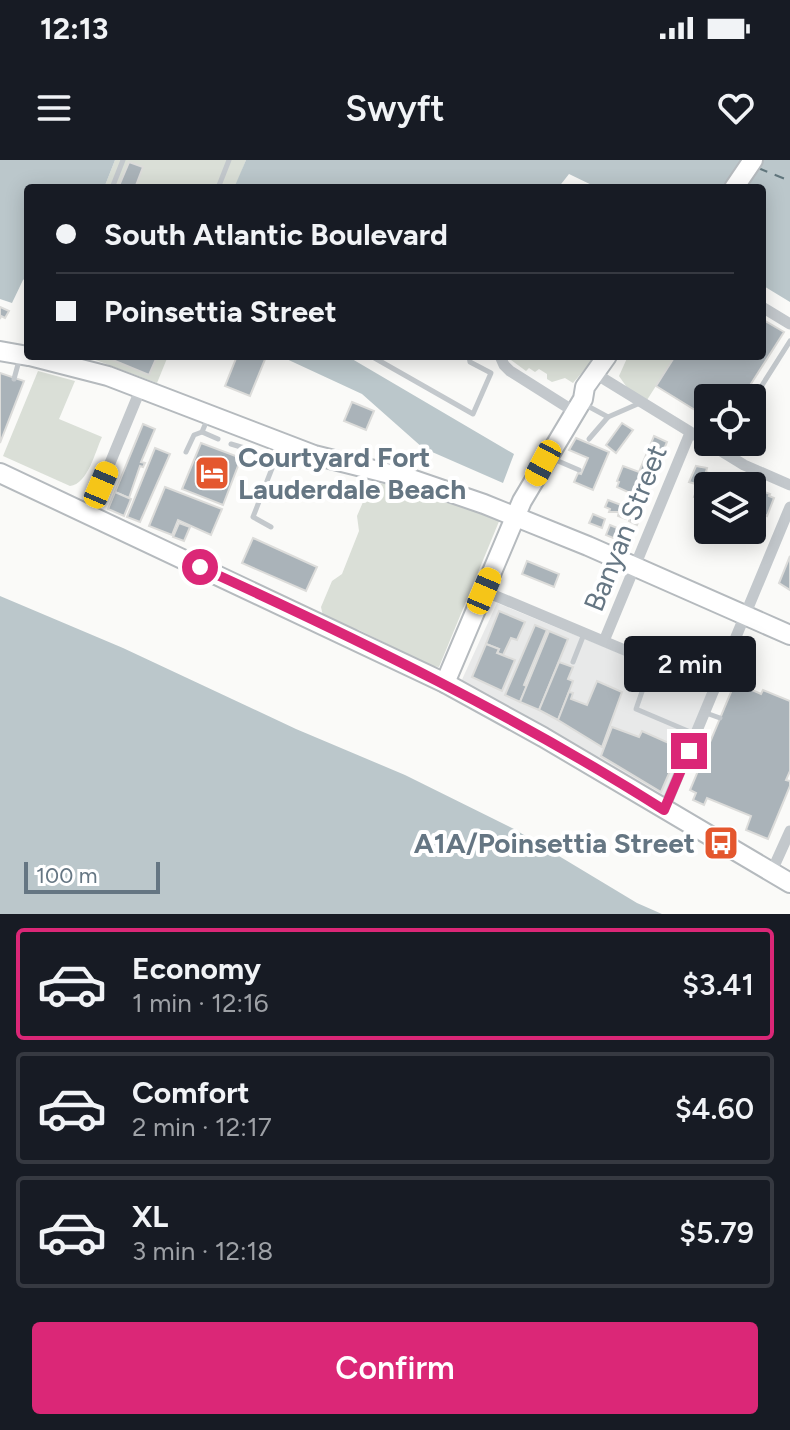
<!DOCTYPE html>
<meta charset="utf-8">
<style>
body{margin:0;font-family:Figtree,sans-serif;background:#242831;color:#f1f3f6;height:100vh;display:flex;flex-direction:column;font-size:30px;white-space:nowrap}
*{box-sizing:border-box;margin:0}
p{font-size:26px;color:#9ea1a6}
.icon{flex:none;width:44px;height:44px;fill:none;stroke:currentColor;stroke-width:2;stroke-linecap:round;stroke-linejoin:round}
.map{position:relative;height:754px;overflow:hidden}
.panel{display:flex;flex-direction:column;background:#171b24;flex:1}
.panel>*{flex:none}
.hud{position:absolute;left:24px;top:24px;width:742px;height:176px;border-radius:8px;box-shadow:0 4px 20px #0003;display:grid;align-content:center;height:176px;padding:0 32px;background:#171b24}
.controls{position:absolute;left:694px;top:224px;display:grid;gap:16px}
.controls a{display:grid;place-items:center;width:72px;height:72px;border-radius:8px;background:#171b24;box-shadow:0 4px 20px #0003;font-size:40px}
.scale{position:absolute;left:24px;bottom:20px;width:136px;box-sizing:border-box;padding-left:8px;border:4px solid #657683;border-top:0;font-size:22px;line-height:28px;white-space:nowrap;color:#657683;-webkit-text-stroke:6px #fff;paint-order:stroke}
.end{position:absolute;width:36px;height:36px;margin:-18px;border:10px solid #db2777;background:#fff;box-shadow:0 0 0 4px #fff}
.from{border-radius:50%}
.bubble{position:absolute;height:56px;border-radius:8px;background:#171b24;box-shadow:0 4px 20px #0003;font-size:26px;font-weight:600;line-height:56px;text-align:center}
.car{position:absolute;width:24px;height:48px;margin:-24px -12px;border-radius:10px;box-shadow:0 0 6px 2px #0007;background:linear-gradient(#f5c518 24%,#345 0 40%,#f5c518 0 76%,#345 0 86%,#f5c518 0)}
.hud b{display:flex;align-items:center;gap:28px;height:76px;font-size:30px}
.hud b+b{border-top:2px solid #363941}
.hud i{width:20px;height:20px;background:#f1f3f6}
ul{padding:14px 0 0;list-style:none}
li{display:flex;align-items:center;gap:24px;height:112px;margin:0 16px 12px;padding:0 16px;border:4px solid #363941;border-radius:8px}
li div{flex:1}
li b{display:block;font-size:30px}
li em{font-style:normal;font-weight:600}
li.on{border-color:#db2777}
li>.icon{width:72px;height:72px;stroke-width:1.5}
.action{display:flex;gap:16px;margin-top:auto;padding:16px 32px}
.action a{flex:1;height:92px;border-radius:8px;background:#db2777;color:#fff;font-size:32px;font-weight:600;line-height:92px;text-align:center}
.status{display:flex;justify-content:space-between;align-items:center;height:56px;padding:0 40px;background:#171b24;direction:ltr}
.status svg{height:22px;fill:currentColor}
header{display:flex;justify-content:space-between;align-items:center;height:104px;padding:0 32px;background:#171b24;font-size:36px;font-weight:600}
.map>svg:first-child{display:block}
.built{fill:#e8e9e9}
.green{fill:#dadfd7}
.water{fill:#bbc7cb}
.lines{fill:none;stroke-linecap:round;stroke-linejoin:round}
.ferry{stroke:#60757c;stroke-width:2;stroke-dasharray:10 8;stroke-linecap:butt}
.building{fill:#aab3b9;stroke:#dcdcda;stroke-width:2}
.primary-casing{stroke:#b5babe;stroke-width:22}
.lane{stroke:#c3c8cc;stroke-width:5}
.street{stroke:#c3c8cc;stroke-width:11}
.primary{stroke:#fff;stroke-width:18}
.route{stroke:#db2777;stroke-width:10}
.labels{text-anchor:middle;stroke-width:8;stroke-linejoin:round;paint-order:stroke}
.poi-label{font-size:28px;font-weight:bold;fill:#657683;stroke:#fff;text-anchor:start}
.street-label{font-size:28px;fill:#657683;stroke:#fff}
</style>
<div class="status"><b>12:13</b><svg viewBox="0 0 49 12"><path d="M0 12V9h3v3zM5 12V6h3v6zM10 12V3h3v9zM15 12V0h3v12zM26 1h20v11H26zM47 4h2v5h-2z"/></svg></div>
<header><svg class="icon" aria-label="menu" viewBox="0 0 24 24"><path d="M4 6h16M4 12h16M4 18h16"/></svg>Swyft<svg class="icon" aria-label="heart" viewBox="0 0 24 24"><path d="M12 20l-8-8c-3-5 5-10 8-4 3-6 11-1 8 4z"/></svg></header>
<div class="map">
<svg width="790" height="754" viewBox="0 0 790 754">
<rect width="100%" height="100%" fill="#fafaf8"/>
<!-- built -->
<polygon class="built" points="497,443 709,530 664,639 460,524"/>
<!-- green -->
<g class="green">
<polygon points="115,0 246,0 235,28 104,28"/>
<polygon points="85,196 168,196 157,223"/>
<polygon points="509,196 596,196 573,223 565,218 552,222 547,219 547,214 539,209 535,212 529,208 526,211 511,200"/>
<polygon points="628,196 675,196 647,240 628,229 619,216"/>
<path d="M38 211 75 221 59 259 102 277C95 292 88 324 70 326L3 296Z"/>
<polygon points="388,323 500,359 439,507 431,506 359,470 341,466 323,456 321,447 332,421 342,414 359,371 357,356 366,335 377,324"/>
</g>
<!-- water -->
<g class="water">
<polygon points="0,0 115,0 104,28 28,28 28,116 23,120 12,143 0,139"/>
<polygon points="246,0 790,0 790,142 762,125 762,28 598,28 569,14 558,28 234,28"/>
<polygon points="280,196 347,196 514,294 503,323 423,288 362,234"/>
<polygon points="0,436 123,488 296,569 405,615 514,669 637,743 662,754 0,754"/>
</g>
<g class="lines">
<!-- ferry -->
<polyline class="ferry" points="758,8 790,21"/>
</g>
<!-- building -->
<g class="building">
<polygon points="129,2 143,7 135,28 118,28"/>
<polygon points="0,147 9,151 5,158 1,156 0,159"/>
<polygon points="762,159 784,172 742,238 708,238 708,258 656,226 675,196 762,196"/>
<polygon points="103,196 149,196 156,199 149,215"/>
<polygon points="237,196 266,197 250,236 225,226"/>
<polygon points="0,213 24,221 0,283"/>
<polygon points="352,242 374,251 366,270 344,261"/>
<polygon points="622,263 633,270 616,293 606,285"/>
<polygon points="143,264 155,269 141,302 145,303 143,307 140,306 129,338 115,332"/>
<polygon points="654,276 667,282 642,342 626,337 628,332 617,327 619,322 617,321 623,306 639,312"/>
<polygon points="576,278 609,292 593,330 574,322 578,313 581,314 588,298 569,290"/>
<polygon points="201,283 241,298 223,345 182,329"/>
<polygon points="155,288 170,294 140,362 127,357"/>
<polygon points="696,306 707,308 706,312 742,326 708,326 708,342 698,341 699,339 694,337 699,325 689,322"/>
<polygon points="165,327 222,349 211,375 178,360 172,375 149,366"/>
<polygon points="752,329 764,335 765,332 770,334 769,336 774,338 767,356 763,354 759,363 752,363"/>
<polygon points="115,332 131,339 124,356 108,349"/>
<polygon points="608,340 642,353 637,365 629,361 631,356 628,355 626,359 618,356 619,352 609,352 610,349 605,347"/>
<polygon points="593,354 605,359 602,368 589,363"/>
<polygon points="179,363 190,367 184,381 173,377"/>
<polygon points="610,365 629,373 625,383 606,375"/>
<polygon points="253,378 317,407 306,431 242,403"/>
<polygon points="790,396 790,430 779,423"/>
<polygon points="527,401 559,414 554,427 522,414"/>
<polygon points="499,451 525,462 517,480 511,478 503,495 497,493 499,489 486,484"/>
<polygon points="535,465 547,470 524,525 527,526 520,542 505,535"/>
<polygon points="549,471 568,479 539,550 520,542"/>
<polygon points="486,484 499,489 497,493 515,500 502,531 472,517"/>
<polygon points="559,502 573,507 568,519 573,521 558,560 539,550"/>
<polygon points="736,520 754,527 752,530 761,534 763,530 790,541 790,611 786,620 790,621 790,626 768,679 746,670 751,656 707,638 704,645 693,640 696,633 690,630"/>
<polygon points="597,521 622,532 602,587 558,560 569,532 573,533 571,539 587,545"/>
<polygon points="612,567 639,577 642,571 680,588 661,632 601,596"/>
</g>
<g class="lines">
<defs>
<g id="primary">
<polyline points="734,28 753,0"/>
<polyline points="0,191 28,196"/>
<polyline points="30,196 108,216 314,295 414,320 484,344 588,386 790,475"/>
<polyline points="0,313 445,523 543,577 790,723"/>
<polyline points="445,523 522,341 583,239 585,227 607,196"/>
</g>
</defs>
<!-- primary casing -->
<use href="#primary" class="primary-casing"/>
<!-- lane -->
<g class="lane">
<polyline points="112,28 123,0"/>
<polyline points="218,28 229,0"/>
<polyline points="371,196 473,254 491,213 470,202 469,196"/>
<polyline points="152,197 152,196"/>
<polyline points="14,219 20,197"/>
<polyline points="752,241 790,181"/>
<polyline points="584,244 608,257"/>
<polyline points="207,260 202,272 218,279"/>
<polyline points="589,279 608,257 640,243"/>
<polyline points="231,284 251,290"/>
<polyline points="186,292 194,275 202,272"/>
<polyline points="551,298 579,310"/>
<polyline points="271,367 253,357 280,288"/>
<polyline points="573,502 584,474"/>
<polyline points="652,503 636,549 695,574"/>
<polyline points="706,553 720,558"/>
<polyline points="690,591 703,597"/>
</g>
<!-- street -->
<g class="street">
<polyline points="762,147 790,164"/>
<polyline points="500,196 504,205 510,211 575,252"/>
<polyline points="604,219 744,305 790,325"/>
<polyline points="89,354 141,228"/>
<polyline points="484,431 715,528"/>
<polyline points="604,481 690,273"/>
<polyline points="664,650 790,347"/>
<polyline points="771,713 790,671"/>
</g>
<!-- primary -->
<use href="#primary" class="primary"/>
</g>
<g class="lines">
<!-- route -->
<path class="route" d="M200 407C360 480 516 556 664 650L689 591"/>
</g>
<!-- icons -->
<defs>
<symbol id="hotel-square" viewBox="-11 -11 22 22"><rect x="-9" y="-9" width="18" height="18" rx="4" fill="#e4572e" stroke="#fff"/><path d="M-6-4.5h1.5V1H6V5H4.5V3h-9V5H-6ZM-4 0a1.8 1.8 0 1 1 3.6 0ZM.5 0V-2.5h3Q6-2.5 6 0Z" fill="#fff"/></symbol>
<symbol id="bus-square" viewBox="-11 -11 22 22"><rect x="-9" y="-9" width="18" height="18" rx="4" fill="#e4572e" stroke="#fff"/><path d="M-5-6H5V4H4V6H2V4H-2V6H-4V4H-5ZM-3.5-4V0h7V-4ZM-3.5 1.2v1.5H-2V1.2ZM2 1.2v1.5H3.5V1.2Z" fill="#fff"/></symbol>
</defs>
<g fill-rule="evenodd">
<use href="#hotel-square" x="192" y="293" width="40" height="40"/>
<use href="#bus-square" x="701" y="663" width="40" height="40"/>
</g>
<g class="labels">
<!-- poi labels -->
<g class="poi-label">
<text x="238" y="307">Courtyard Fort<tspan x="238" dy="32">Lauderdale Beach</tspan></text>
<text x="695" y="693" text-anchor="end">A1A/Poinsettia Street</text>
</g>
<!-- street labels -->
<g class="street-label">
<text transform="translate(625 368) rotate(-68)" y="10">Banyan Street</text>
</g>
</g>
</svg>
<div class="controls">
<a><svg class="icon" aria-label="locate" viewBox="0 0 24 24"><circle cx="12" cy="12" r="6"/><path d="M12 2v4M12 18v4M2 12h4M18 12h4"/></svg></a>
<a><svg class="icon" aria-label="layers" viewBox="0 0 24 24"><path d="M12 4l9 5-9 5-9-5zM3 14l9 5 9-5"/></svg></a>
</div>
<div class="scale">100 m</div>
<i class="end from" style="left:200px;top:407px"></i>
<i class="end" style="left:689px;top:591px"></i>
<div class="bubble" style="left:624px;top:476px;width:132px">2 min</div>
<i class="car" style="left:543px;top:303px;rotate:208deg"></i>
<i class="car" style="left:101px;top:325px;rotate:23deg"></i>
<i class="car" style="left:484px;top:431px;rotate:23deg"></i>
<div class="hud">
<b><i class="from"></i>South Atlantic Boulevard</b>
<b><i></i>Poinsettia Street</b>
</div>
</div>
<section class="panel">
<ul>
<li class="on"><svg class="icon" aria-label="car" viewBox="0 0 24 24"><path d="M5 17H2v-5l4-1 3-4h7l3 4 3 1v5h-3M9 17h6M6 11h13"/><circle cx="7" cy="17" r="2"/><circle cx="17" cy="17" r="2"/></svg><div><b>Economy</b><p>1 min · 12:16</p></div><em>$3.41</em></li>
<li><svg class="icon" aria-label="car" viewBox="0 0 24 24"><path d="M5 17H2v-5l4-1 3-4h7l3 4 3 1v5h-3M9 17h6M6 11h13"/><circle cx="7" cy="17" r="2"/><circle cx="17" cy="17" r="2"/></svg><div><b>Comfort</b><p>2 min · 12:17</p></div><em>$4.60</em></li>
<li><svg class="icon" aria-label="car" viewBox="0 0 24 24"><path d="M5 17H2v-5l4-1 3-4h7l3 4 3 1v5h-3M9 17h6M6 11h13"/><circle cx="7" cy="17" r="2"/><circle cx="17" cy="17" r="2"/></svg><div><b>XL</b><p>3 min · 12:18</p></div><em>$5.79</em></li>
</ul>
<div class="action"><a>Confirm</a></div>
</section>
